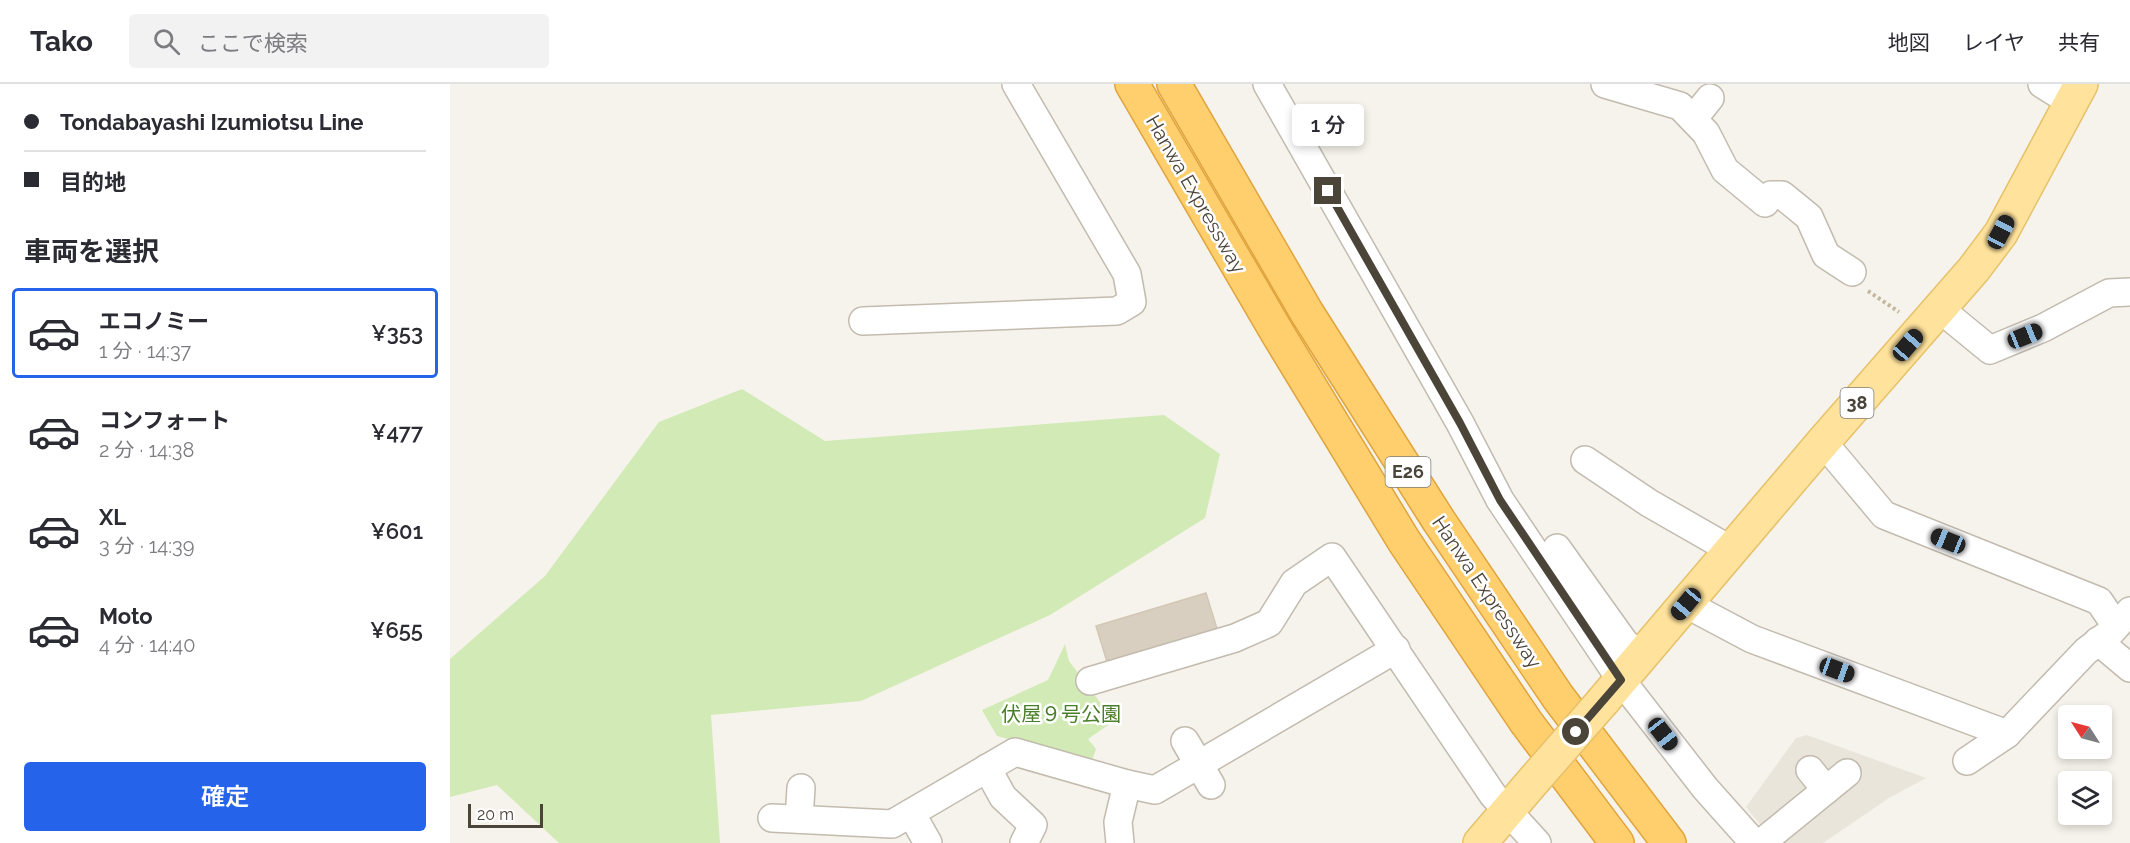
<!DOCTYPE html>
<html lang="ja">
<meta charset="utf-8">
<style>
body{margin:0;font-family:Raleway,"Noto Sans JP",sans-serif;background:#f2f2f3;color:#2b2b33;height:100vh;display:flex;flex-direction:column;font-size:22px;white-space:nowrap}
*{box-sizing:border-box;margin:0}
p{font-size:20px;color:#7c7c81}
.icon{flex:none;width:33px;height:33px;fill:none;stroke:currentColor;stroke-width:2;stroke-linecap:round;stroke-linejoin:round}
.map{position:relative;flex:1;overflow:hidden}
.drawer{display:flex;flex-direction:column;background:#fff;width:450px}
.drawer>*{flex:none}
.guide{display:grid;align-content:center;height:132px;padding:0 24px;background:#fff}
.needle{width:39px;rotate:306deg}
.tools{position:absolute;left:1608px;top:621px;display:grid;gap:12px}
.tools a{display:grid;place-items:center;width:54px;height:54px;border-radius:6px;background:#fff;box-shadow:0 3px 9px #0003;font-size:30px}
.scale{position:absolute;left:18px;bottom:15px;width:75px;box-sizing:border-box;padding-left:6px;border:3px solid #4b4439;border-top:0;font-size:16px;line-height:21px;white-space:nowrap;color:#4b4439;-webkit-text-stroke:4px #fff;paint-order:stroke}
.end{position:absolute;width:27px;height:27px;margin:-14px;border:8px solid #4b4439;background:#fff;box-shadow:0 0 0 3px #fff}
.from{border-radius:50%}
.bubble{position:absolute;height:42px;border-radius:6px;background:#fff;box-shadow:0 3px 9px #0003;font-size:20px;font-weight:600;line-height:42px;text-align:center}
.car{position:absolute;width:18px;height:36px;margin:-18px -9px;border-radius:8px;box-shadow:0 0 4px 2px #0007;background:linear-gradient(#222 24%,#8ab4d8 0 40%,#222 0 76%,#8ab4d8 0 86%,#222 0)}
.guide b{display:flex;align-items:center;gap:21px;height:57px;font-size:22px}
.guide b+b{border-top:2px solid #e1e1e2}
.guide i{width:15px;height:15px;background:#2b2b33}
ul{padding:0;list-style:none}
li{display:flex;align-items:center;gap:18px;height:90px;margin:0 12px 9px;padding:0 12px;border:3px solid transparent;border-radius:6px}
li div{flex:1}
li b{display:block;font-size:22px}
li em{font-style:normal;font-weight:600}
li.current{border-color:#2563eb}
li>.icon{width:54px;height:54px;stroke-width:1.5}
h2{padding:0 24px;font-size:27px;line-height:72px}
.cta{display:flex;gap:12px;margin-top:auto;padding:12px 24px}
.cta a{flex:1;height:69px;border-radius:6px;background:#2563eb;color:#fff;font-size:24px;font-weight:600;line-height:69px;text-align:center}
header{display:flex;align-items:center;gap:36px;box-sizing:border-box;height:84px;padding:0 30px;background:#fff;border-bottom:2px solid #e1e1e2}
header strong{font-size:28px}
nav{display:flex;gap:33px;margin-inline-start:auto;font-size:21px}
.search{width:420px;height:54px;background:#f2f2f3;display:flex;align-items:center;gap:15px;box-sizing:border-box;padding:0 21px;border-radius:6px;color:#7c7c81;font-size:22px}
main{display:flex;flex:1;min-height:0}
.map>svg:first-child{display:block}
.residential{fill:#eae5da}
.green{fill:#d2eab5}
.building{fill:#d8cfc1;stroke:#d3c7b4;stroke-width:1.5}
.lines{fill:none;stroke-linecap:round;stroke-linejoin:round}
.minor-casing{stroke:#c2bbae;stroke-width:30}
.major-casing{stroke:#e6c16a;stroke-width:36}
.highway-casing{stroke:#e0a43c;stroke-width:36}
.path{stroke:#c4b79f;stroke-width:4;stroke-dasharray:3 3;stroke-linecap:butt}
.minor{stroke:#fff;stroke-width:27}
.major{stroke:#ffe39c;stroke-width:33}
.highway{stroke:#ffcf6e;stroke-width:33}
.major-bridge-casing{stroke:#e6c16a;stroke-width:36;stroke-linecap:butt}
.major-bridge{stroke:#ffe39c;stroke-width:33}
.route{stroke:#4b4439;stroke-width:8}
.labels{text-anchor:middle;stroke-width:5;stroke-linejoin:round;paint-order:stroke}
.shield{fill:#fff;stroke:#817c74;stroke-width:1.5}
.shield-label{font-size:18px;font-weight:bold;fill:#4b4439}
.street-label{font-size:20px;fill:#4b4439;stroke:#fff}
.park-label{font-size:20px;fill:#4a7f2a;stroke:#fff}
</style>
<header>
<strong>Tako</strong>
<div class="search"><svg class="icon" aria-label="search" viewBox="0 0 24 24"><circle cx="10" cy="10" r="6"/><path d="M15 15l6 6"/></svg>ここで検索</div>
<nav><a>地図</a><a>レイヤ</a><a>共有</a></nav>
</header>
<main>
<section class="drawer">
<div class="guide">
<b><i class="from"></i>Tondabayashi Izumiotsu Line</b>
<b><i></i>目的地</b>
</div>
<h2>車両を選択</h2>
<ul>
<li class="current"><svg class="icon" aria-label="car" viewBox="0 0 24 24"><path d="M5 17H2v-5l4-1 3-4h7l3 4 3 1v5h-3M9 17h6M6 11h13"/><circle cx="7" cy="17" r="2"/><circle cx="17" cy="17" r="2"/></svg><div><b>エコノミー</b><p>1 分 · 14:37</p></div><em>¥353</em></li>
<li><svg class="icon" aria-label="car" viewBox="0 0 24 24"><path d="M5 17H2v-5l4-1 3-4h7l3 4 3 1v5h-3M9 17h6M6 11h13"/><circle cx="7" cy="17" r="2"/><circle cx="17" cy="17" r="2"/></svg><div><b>コンフォート</b><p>2 分 · 14:38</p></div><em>¥477</em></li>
<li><svg class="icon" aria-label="car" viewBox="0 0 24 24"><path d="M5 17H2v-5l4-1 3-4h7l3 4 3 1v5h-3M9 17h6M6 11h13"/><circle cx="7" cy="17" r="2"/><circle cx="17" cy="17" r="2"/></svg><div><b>XL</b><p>3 分 · 14:39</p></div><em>¥601</em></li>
<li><svg class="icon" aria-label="car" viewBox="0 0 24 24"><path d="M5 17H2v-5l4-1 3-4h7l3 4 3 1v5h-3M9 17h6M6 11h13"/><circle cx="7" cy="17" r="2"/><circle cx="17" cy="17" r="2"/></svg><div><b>Moto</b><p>4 分 · 14:40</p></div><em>¥655</em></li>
</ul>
<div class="cta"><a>確定</a></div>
</section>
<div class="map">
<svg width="1680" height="759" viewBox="0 0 1680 759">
<rect width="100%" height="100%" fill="#f6f3ec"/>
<!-- residential -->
<polygon class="residential" points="1357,651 1476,694 1439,714 1373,759 1325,759 1296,723 1346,654"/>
<!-- green -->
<g class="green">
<polygon points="292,305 375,357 714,331 770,370 755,434 600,531 411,617 261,631 270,759 109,759 47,701 0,713 0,575 95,492 209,338"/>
<polygon points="615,560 619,577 664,637 638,655 646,665 642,677 547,652 532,626 598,596"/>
</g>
<!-- building -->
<polygon class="building" points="756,509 768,548 658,581 646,542"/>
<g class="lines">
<defs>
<g id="minor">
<polyline points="817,0 1010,339 1050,416 1171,596 1255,704 1304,759"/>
<polyline points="1155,0 1230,22 1256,49 1275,86 1315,119 1321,111 1332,111 1359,133 1376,171 1402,188"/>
<polyline points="1592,0 1621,18"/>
<polyline points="1243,35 1260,14"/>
<polyline points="1490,225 1540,266 1593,244 1659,209 1680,208"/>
<polyline points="413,237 667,227 682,218 677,190 566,0"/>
<polyline points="1373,358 1434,431 1649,517 1666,542"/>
<polyline points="1135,376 1199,419 1281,466"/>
<polyline points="1107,464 1175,559 1191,572"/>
<polyline points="1236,520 1302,555 1557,650"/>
<polyline points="1648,557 1680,584"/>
<polyline points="640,597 785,554 819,539 844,499 882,473 1043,711 1087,759"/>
<polyline points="735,657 761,701"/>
<polyline points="1517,677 1557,650 1636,567 1661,548 1680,527"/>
<polyline points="537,684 553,713 583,741 574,759"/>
<polyline points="1360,686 1376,706"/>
<polyline points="461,729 478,759"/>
<polyline points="322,734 442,740 565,668 677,700 705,706 946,565"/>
<polyline points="349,735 351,704"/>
<polyline points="670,759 668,738 677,700"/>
<polyline points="1311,759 1397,689"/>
</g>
<g id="major">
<polyline points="1153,617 1373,358 1524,185 1551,149 1631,0"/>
<polyline points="1030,759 1085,695"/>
</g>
<g id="highway">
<polyline points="682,0 828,250 954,457 1076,638 1167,759"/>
<polyline points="724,0 857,229 989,437 1108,613 1219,759"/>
</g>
</defs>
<!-- minor casing -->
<use href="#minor" class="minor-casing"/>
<!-- major casing -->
<use href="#major" class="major-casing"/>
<!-- highway casing -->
<use href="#highway" class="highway-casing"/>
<!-- path -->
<polyline class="path" points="1418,207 1449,228"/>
<!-- minor -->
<use href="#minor" class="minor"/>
<!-- major -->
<use href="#major" class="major"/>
<!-- highway -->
<use href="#highway" class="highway"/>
<defs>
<polyline id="major-bridge" points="1085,695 1153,617"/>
</defs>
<!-- major-bridge casing -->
<use href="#major-bridge" class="major-bridge-casing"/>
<!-- major-bridge -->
<use href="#major-bridge" class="major-bridge"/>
</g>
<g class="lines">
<!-- route -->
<polyline class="route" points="878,107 1010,339 1050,416 1171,596 1126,648"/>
</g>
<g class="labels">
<!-- shield labels -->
<g class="shield">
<rect x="1390.5" y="304" width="33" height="30" rx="4.5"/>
<rect x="935.5" y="373" width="45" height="30" rx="4.5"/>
</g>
<g class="shield-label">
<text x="1407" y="325">38</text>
<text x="958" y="394">E26</text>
</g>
<!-- street labels -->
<g class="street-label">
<text transform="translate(746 110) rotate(60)" y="7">Hanwa Expressway</text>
<text transform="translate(1037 508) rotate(56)" y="7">Hanwa Expressway</text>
</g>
<!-- park labels -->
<g class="park-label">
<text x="611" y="637">伏屋９号公園</text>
</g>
</g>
</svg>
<div class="tools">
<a><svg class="needle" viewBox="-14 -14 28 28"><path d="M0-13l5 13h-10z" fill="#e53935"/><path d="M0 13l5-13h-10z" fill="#7c7c81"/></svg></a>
<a><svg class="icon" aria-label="layers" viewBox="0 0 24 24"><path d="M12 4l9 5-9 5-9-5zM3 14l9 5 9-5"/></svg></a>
</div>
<div class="scale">20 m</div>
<i class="end from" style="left:1126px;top:648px"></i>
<i class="end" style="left:878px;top:107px"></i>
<div class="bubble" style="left:842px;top:20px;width:72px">1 分</div>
<i class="car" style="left:1551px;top:148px;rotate:28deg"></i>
<i class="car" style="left:1575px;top:252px;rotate:68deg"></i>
<i class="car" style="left:1458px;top:261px;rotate:41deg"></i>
<i class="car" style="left:1498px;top:457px;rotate:292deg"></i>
<i class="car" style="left:1236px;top:520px;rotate:220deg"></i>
<i class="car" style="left:1387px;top:586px;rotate:110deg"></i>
<i class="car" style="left:1213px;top:650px;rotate:142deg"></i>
</div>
</main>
